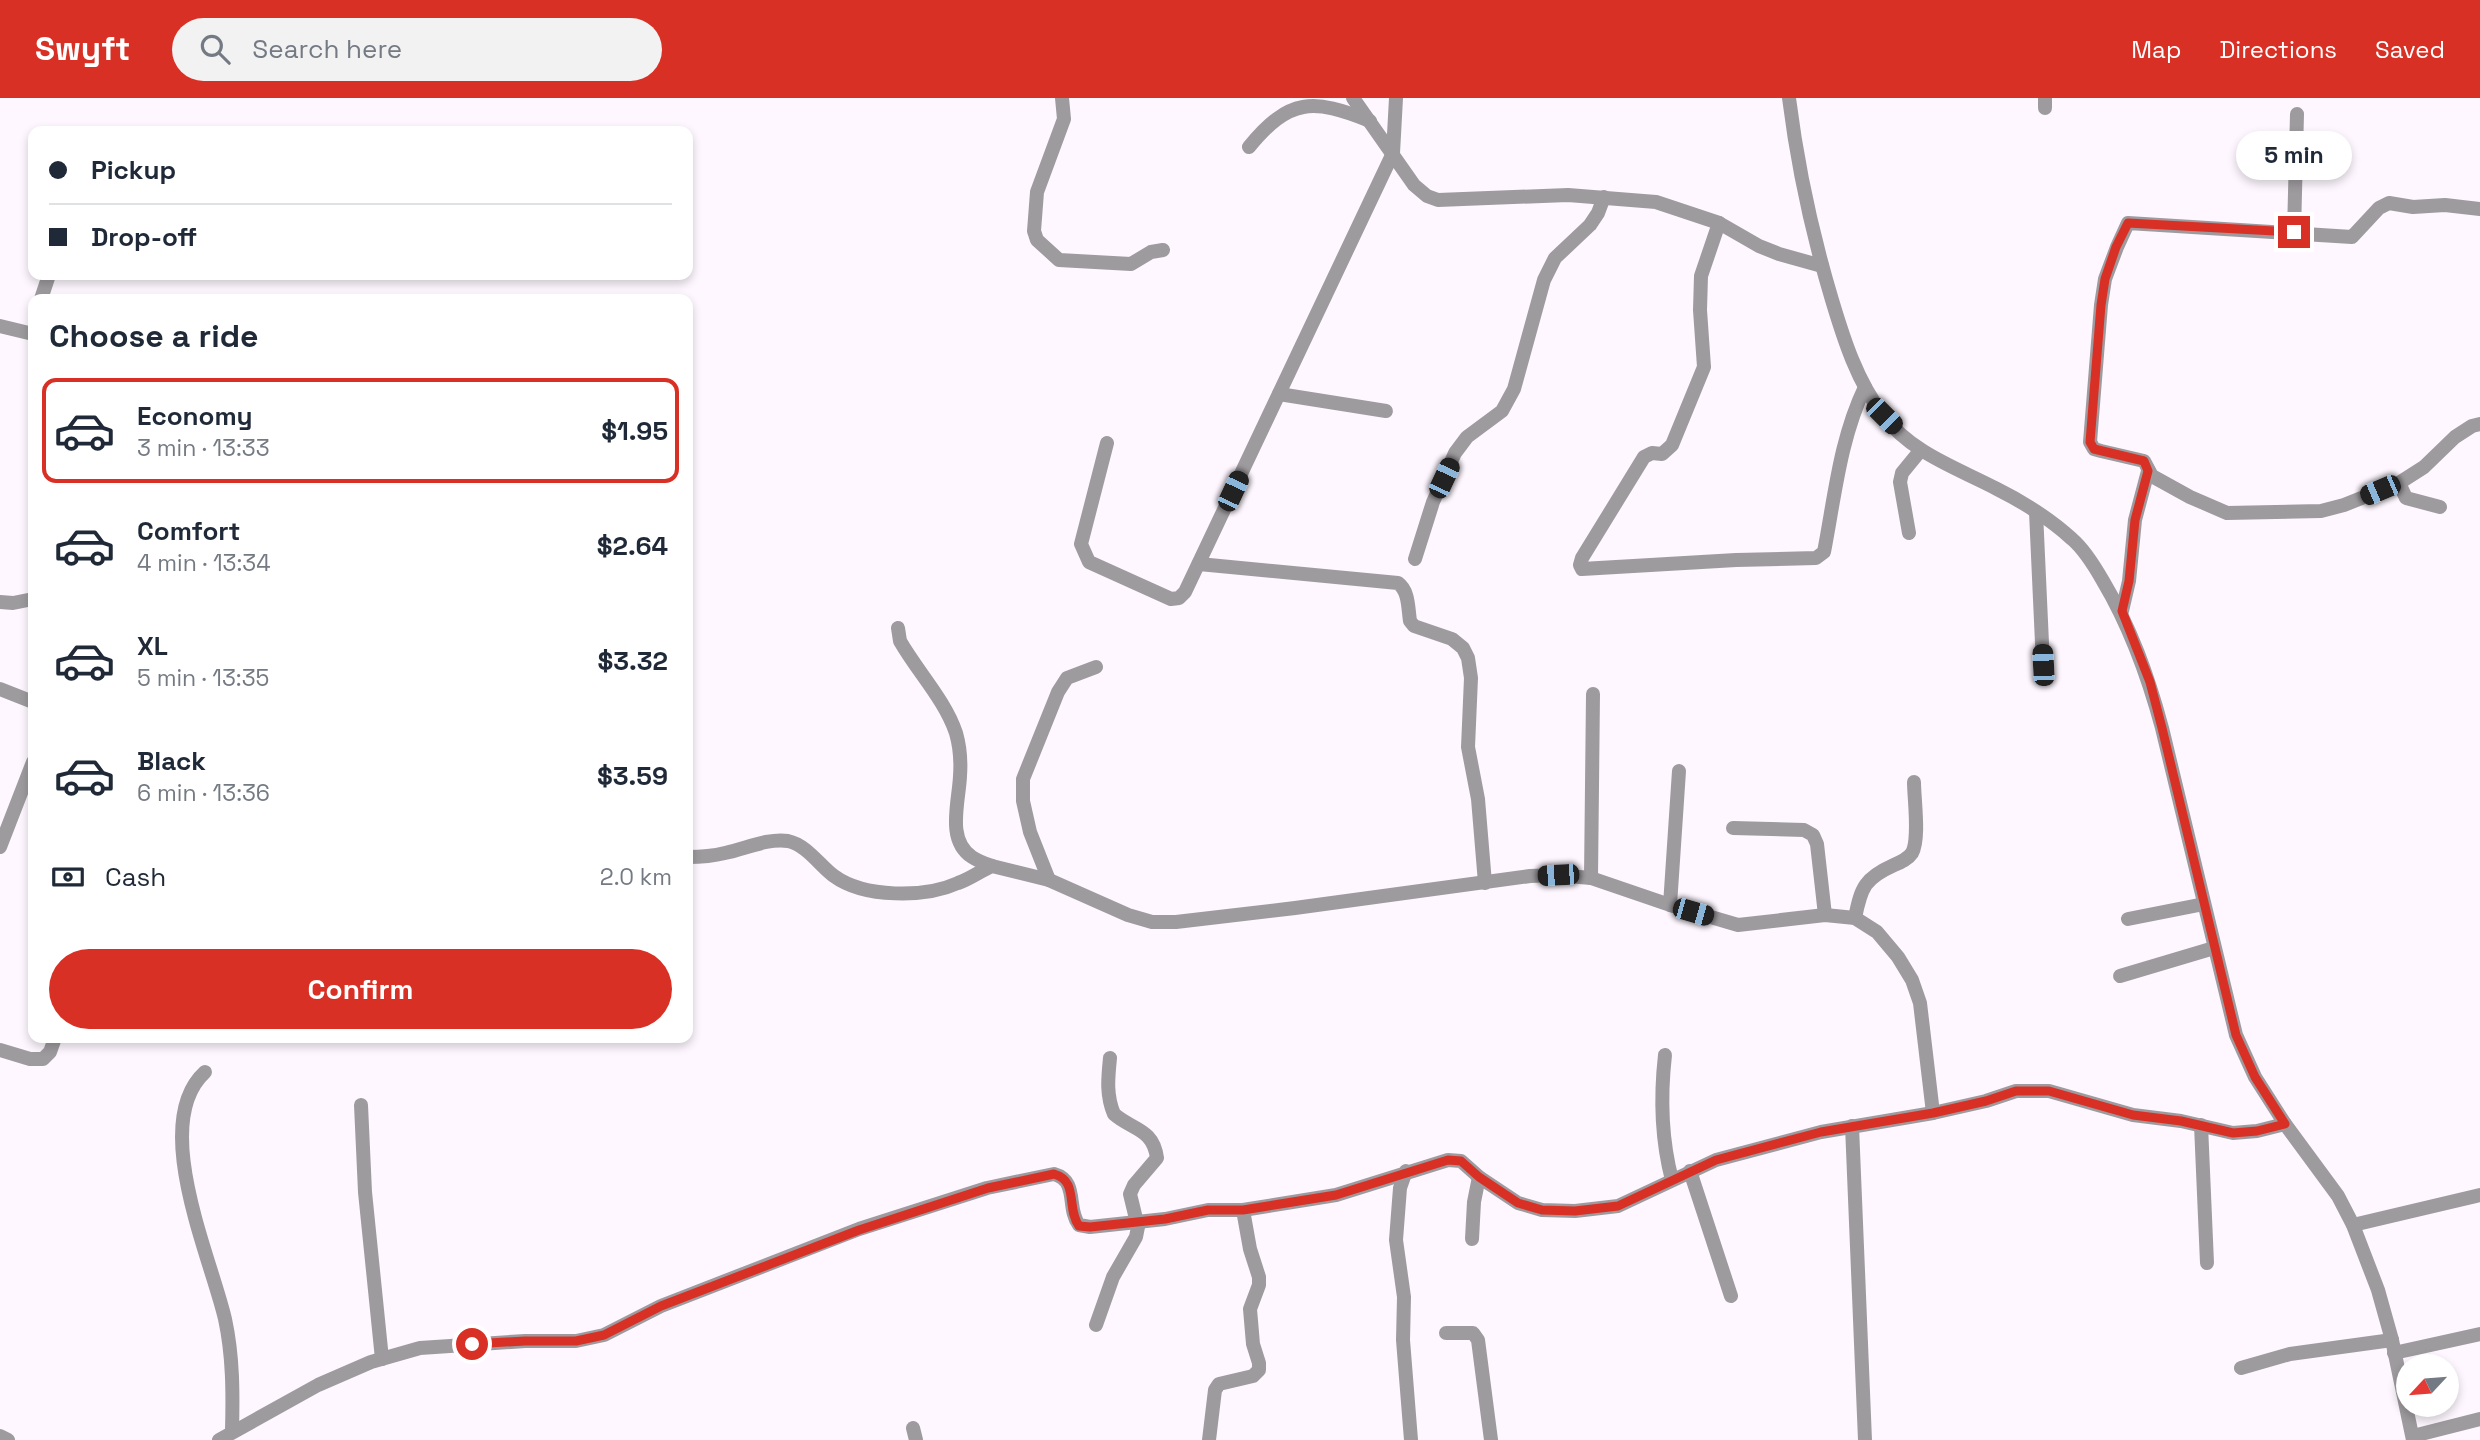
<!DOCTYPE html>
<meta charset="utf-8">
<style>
body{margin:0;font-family:"Space Grotesk",sans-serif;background:#f2f2f3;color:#1f2937;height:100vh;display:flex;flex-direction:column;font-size:26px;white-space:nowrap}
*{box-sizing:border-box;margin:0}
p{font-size:23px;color:#747a83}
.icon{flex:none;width:38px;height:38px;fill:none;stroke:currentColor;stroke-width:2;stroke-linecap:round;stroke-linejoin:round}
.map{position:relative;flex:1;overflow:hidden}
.details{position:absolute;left:28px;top:196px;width:665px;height:749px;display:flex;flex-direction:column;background:#fff;border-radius:14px;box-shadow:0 4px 10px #0003}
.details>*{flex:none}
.guide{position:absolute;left:28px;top:28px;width:665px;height:154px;border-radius:14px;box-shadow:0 4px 10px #0003;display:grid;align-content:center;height:154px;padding:0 21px;background:#fff}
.needle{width:46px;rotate:244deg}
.controls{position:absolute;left:2396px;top:1256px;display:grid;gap:14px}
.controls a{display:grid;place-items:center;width:63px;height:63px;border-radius:50%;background:#fff;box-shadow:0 4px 10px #0003;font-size:35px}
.end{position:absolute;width:32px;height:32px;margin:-16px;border:9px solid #d93025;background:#fff;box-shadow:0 0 0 4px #fff}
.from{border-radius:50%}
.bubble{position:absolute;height:49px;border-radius:24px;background:#fff;box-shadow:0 4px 10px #0003;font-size:23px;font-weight:800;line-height:49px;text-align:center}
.car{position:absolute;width:21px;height:42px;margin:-21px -10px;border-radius:9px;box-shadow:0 0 5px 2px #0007;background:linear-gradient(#222 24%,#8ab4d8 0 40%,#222 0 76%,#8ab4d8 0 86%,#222 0)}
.guide b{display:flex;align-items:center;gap:24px;height:66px;font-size:26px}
.guide b+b{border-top:2px solid #e0e1e3}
.guide i{width:18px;height:18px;background:#1f2937}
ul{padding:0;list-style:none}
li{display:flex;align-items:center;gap:21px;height:105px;margin:0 14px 10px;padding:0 7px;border:4px solid transparent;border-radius:14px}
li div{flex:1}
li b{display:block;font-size:26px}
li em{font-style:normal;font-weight:800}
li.selected{border-color:#d93025}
li>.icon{width:63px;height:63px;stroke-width:1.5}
h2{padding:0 21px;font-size:32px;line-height:84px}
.pay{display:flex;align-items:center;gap:18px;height:77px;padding:0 21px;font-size:26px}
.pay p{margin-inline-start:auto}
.primary-button{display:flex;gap:14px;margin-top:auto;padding:14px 21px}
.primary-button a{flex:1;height:80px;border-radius:42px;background:#d93025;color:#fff;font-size:28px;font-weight:800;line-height:80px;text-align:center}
header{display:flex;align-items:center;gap:42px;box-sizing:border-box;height:98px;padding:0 35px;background:#d93025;color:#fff}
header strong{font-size:33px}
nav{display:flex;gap:38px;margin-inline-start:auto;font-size:24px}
.search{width:490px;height:63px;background:#f2f2f3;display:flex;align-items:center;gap:18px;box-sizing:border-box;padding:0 24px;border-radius:38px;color:#747a83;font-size:26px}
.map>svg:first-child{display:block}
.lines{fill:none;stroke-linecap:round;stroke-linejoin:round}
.minor{stroke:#9e9b9f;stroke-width:14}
.route{stroke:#d93025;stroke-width:9}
</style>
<header>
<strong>Swyft</strong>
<div class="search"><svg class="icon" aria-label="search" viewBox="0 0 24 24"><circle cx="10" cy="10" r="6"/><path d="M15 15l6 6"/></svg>Search here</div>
<nav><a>Map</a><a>Directions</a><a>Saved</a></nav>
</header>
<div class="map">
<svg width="2480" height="1342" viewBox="0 0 2480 1342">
<rect width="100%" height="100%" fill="#fef7ff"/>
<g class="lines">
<!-- minor -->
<g class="minor">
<polyline points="1062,0 1064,21 1037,94 1034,133 1037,142 1059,162 1131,166 1151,154 1163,152"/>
<polyline points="1353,0 1414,87 1427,98 1438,102 1568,97 1656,104 1719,125 1759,148 1779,156 1822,168"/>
<path d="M1789 0C1798 72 1811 132 1832 202 1844 242 1857 283 1883 317 1911 355 1957 370 1997 391 2023 404 2050 421 2072 441 2085 452 2095 469 2103 483 2131 530 2148 578 2162 630L2236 937 2255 979 2285 1026 2338 1098 2353 1127 2378 1192 2392 1242 2413 1342"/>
<polyline points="2045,0 2045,10"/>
<path d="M1249 49C1289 0 1313 0 1370 23"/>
<polyline points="2480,111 2445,107 2413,109 2389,105 2379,110 2352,139 2128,125 2117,149 2105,181 2101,207 2090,344 2094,351 2101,353 2144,363 2152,378 2190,399 2227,415 2321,413 2344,407 2399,385 2424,369 2455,339 2472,328 2480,326"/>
<path d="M1719 125 1701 178 1700 212 1704 269 1672 347 1662 356 1652 355 1644 359 1582 460 1580 467 1582 471 1736 462 1816 460 1824 454C1835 397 1840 341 1865 289"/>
<polyline points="2294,134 2297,16"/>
<polyline points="41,201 49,177"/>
<polyline points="0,228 33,236"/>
<polyline points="1279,296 1386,313"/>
<polyline points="1107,345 1081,446 1089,464 1171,501 1179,500 1185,494 1393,55 1396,0"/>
<polyline points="2399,385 2406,400 2440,409"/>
<polyline points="2036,414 2043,567"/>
<polyline points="1909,435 1900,384 1902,375 1920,353"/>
<polyline points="1415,461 1433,404 1455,355 1467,339 1502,313 1514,291 1544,182 1555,160 1590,127 1598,115 1604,99"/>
<path d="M1199 466 1398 485C1409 493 1408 510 1410 523L1414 528 1452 541 1463 550 1468 560 1471 580 1468 649 1478 701 1485 785"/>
<polyline points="0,504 13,505 33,501"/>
<polyline points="2122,513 2129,483 2135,422 2148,373"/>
<path d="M898 530 900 543C917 573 945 602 956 635 960 649 961 664 960 678 959 704 946 742 972 759 978 763 986 766 992 768"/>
<polyline points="0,591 33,604"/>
<polyline points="1733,730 1804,732 1813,737 1817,746 1825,817"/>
<polyline points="0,749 33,664"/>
<path d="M688 759C700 759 713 758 725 755 745 751 767 740 788 743 807 747 820 768 834 778 864 800 925 800 958 785 970 781 980 773 992 768L1049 782 1128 817 1152 824H1176L1295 810 1530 778 1557 777 1591 780 1670 807 1738 827 1825 817 1855 820 1877 834 1898 859 1912 882 1920 905 1933 1015"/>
<polyline points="1591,780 1593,596"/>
<polyline points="1049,782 1030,734 1023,703 1023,681 1058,594 1067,580 1096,569"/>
<polyline points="1670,807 1679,673"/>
<path d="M1855 820C1861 789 1865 780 1894 767 1901 764 1908 761 1912 755 1920 741 1914 701 1914 684"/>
<polyline points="2128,821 2204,806"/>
<polyline points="2120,878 2214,850"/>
<polyline points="0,952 30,961 43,961 50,954 55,940"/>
<path d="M1665 957C1660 1001 1661 1040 1672 1082"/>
<path d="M205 974C149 1025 211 1160 225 1221 233 1258 233 1295 232 1333"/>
<polyline points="361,1007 365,1094 382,1261"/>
<polyline points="2201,1027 2207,1165"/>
<polyline points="1852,1028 1865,1342"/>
<polyline points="1406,1073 1400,1090 1396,1142 1404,1199 1403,1242 1411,1342"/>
<polyline points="1690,1073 1731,1198"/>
<polyline points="2353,1127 2480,1097"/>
<polyline points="1472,1141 1474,1104 1479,1079"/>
<path d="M1096 1227 1113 1179 1136 1139 1138 1129 1130 1096 1134 1087 1157 1060C1153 1030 1132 1032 1114 1016 1106 997 1108 980 1110 960"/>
<polyline points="1446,1235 1473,1235 1478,1242 1491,1342"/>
<polyline points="2394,1255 2480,1236"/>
<polyline points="2241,1270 2290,1256 2392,1242"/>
<polyline points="913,1330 916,1342"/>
<polyline points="0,1338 8,1342"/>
<polyline points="2413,1338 2480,1321"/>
<path d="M219 1342 318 1287 371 1264 420 1250 525 1243H576L604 1237 661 1208 859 1131 987 1090 1054 1076C1079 1083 1066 1110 1079 1127L1090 1129 1165 1121 1208 1112H1243L1336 1097 1448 1062 1461 1063 1479 1079 1518 1105 1542 1112 1575 1113 1618 1108 1716 1062 1821 1034 1933 1015 1986 1003 2016 993H2049L2133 1017 2181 1023 2233 1035 2257 1033 2285 1026"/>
<polyline points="1209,1342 1215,1292 1219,1286 1253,1278 1259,1272 1259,1265 1253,1246 1250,1211 1259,1187 1259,1179 1250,1151 1243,1112"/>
</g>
</g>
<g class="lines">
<!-- route -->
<path class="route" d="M472 1246 525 1243H576L604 1237 661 1208 859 1132 988 1090 1054 1076C1079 1083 1066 1110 1079 1128L1090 1129 1165 1121 1208 1112H1243L1336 1097 1448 1062 1461 1063 1479 1079 1518 1105 1542 1112 1575 1113 1618 1108 1716 1062 1821 1034 1933 1015 1986 1003 2016 993H2049L2133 1017 2181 1023 2233 1035 2257 1033 2285 1026 2255 979 2236 937 2162 630 2150 584 2122 513 2129 483 2135 422 2148 373 2144 363 2094 351 2090 344 2101 207 2105 181 2116 149 2128 125 2294 134"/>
</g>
</svg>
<div class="controls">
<a><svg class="needle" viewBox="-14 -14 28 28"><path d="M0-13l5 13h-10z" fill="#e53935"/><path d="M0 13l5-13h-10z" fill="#747a83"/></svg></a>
</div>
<i class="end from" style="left:472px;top:1246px"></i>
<i class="end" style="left:2294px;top:134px"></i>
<div class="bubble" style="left:2236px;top:33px;width:116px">5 min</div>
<i class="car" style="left:1884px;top:318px;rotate:135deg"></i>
<i class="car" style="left:1444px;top:380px;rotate:25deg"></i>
<i class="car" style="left:2380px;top:392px;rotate:247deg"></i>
<i class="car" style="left:1233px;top:393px;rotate:25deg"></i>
<i class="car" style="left:2043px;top:567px;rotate:357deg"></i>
<i class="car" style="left:1558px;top:777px;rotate:267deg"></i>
<i class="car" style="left:1693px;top:814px;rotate:106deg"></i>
<div class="guide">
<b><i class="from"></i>Pickup</b>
<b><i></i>Drop-off</b>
</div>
<section class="details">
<h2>Choose a ride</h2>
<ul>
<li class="selected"><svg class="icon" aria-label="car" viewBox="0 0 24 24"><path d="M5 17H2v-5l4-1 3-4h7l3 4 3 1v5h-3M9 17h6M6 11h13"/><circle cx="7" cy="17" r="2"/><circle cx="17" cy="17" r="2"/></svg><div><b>Economy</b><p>3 min · 13:33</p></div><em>$1.95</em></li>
<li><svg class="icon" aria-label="car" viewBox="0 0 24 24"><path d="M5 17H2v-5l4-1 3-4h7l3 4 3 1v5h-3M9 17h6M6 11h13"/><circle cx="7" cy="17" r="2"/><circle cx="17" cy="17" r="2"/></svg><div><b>Comfort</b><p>4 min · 13:34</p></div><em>$2.64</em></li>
<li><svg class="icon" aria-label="car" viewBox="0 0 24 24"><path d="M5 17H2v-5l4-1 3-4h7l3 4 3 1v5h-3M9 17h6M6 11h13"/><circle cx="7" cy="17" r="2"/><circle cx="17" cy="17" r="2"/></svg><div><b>XL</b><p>5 min · 13:35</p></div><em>$3.32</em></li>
<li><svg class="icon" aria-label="car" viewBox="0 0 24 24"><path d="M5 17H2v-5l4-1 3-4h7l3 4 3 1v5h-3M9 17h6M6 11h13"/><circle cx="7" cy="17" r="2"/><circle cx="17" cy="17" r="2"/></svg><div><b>Black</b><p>6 min · 13:36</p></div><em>$3.59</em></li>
</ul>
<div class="pay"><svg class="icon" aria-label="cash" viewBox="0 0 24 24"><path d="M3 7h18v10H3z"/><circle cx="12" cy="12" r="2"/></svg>Cash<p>2.0 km</p></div>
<div class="primary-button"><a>Confirm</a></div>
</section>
</div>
